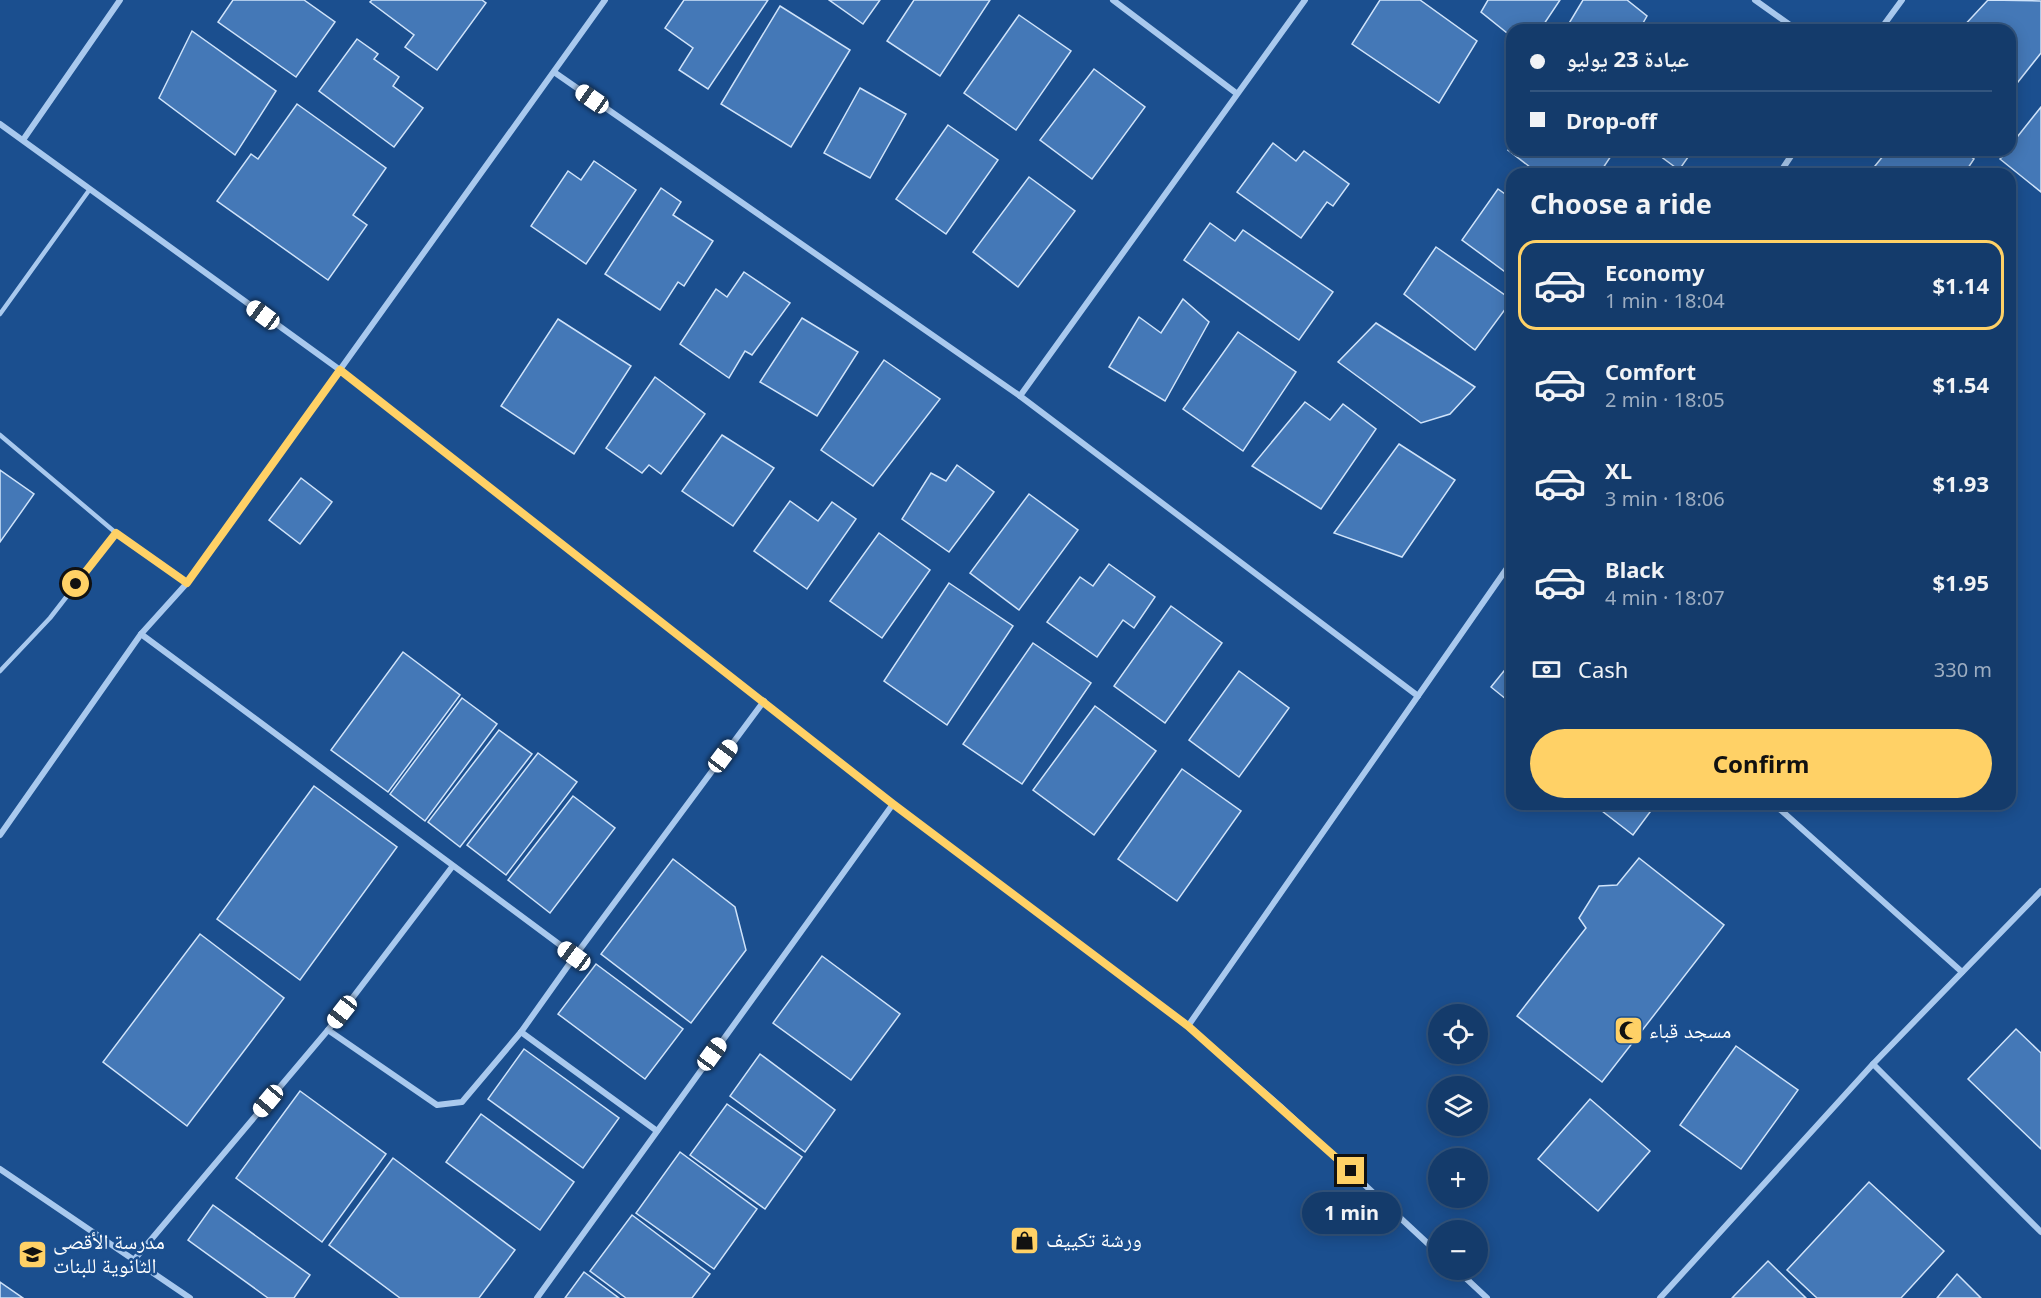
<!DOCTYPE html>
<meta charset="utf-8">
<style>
body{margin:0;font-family:"Noto Sans","Noto Naskh Arabic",sans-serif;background:#1d4271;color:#f1f3f6;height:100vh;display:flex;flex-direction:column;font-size:22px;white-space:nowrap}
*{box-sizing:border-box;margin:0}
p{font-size:20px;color:#9dadc1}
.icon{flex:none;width:33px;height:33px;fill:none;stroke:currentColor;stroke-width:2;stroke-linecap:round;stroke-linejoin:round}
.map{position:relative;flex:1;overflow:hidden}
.side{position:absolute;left:1506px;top:168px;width:510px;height:642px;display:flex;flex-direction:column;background:#143b6b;border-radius:18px;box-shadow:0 3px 15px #0003,0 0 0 2px #33557e}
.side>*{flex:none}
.guide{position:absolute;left:1506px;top:24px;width:510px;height:132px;border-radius:18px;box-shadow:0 3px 15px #0003,0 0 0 2px #33557e;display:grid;align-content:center;height:132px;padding:0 24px;background:#143b6b}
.tools{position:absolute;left:1428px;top:1004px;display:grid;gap:12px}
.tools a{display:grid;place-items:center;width:60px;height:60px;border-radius:50%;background:#143b6b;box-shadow:0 3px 15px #0003,0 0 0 2px #33557e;font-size:30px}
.end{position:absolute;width:27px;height:27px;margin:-14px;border:8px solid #ffd166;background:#111;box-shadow:0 0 0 3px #111}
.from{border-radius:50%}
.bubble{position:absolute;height:42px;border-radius:21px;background:#143b6b;box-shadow:0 3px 15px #0003,0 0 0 2px #33557e;font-size:20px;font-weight:700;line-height:42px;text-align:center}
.car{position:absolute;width:18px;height:36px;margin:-18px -9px;border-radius:8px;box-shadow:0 0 4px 2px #0007;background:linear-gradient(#fff 24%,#345 0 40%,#fff 0 76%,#345 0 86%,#fff 0)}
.guide b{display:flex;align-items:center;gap:21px;height:57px;font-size:22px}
.guide b+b{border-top:2px solid #33557e}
.guide i{width:15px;height:15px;background:#f1f3f6}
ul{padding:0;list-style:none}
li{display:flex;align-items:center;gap:18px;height:90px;margin:0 12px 9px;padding:0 12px;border:3px solid transparent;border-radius:18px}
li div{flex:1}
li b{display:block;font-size:22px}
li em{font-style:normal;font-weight:700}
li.active{border-color:#ffd166}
li>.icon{width:54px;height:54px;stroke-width:1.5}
h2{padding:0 24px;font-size:27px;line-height:72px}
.pay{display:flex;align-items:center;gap:15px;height:66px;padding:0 24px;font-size:22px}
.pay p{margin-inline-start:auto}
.primary-button{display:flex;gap:12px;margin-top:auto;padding:12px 24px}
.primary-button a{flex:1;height:69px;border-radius:36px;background:#ffd166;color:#111;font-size:24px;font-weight:700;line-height:69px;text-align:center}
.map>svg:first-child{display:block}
.building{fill:#4478b7;stroke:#cfe3fa;stroke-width:1.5}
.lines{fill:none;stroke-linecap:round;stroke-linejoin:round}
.service{stroke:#a9c9ee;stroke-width:4.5}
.minor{stroke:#a9c9ee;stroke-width:6}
.route{stroke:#ffd166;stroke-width:8}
.labels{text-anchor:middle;stroke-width:5;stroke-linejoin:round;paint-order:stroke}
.poi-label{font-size:21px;fill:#fff;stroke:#1b4f8f;text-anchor:start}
</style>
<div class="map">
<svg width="2041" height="1298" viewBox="0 0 2041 1298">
<rect width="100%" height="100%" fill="#1b4f8f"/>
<!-- building -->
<g class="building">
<polygon points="233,0 304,0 335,22 296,77 218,22"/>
<polygon points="372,0 482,0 486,3 437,70 405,47 414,35 370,2"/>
<polygon points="684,0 768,0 708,89 679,70 693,48 665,28"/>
<polygon points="829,0 880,0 863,24"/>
<polygon points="914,0 990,0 940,76 887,41"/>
<polygon points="1380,0 1420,0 1477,41 1439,103 1352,44"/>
<polygon points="1488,0 1560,0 1540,30 1512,30 1512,37 1481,12"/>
<polygon points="1583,0 1627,0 1647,16 1639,30 1565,30"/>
<polygon points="1988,0 2041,1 2041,53 2010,92 2010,30 1960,30"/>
<polygon points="780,6 850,50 791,147 721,104"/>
<polygon points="1019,15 1071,51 1016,130 964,93"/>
<polygon points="192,31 276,91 235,155 159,98"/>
<polygon points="357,39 378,54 374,59 399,77 393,86 423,108 394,147 319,91"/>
<polygon points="1094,69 1145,107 1092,179 1040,140"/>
<polygon points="860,88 906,114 870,178 824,153"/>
<polygon points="297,104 386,168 353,215 367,225 328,280 217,201 251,154 258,159"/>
<polygon points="2041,107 2041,192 2000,159 2010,150 2010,146"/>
<polygon points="948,125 998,160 946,234 896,199"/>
<polygon points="1273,143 1296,161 1304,151 1349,184 1333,206 1327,202 1301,238 1237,192"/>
<polygon points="1512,145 1512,150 1615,150 1599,174 1539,174 1508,150"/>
<polygon points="1652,150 1693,150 1679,170"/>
<polygon points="1888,150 1962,150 1974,159 1964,174 1883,174 1875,166"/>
<polygon points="594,161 636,190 586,264 531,226 568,171 581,180"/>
<polygon points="1029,177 1075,211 1018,287 973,252"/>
<polygon points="661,188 681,202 673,215 713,241 684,286 678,282 660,310 605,274"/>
<polygon points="1498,189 1512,199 1512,277 1462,240"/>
<polygon points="1210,223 1235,241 1243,230 1333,292 1299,340 1184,260"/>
<polygon points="1436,247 1512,300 1475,350 1404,294"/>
<polygon points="744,272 790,303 752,355 745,351 729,378 680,344 716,289 727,297"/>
<polygon points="1183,299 1209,322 1165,401 1109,367 1139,317 1161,333"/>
<polygon points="802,318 858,352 817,416 760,382"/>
<polygon points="558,319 631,366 574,454 501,406"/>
<polygon points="1376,323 1475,387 1450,414 1421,423 1338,362"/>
<polygon points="1238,332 1296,372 1243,451 1183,409"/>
<polygon points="884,360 940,399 873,486 821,450"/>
<polygon points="655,377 705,414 661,474 649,465 642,473 606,448"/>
<polygon points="1305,402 1330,420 1343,404 1376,429 1321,509 1252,466"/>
<polygon points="722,435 774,468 733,526 682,491"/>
<polygon points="1399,444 1455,480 1402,557 1334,533"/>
<polygon points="957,465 994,492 949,552 902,519 931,473 946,481"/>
<polygon points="0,470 34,494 0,542"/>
<polygon points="301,478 332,502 300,544 269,520"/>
<polygon points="1029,494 1078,530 1019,610 970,573"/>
<polygon points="790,501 818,521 832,502 856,519 807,589 754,551"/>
<polygon points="879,533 930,570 882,638 830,601"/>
<polygon points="1109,564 1155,597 1134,628 1123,620 1097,657 1047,622 1080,577 1093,586"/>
<polygon points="949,583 1013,626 947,725 884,681"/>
<polygon points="1171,606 1222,643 1165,723 1114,686"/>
<polygon points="1033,643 1091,683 1022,784 963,744"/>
<polygon points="403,652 460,695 388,792 331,750"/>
<polygon points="1512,661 1512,704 1491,687"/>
<polygon points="1239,671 1289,708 1239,777 1189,740"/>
<polygon points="462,698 497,724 425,821 390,794"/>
<polygon points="1095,706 1156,751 1094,835 1033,790"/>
<polygon points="499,730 532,754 460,847 428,822"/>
<polygon points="538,753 577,782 506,875 467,845"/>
<polygon points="1182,769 1241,811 1177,901 1118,859"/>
<polygon points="314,786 397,847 300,980 217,919"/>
<polygon points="573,796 615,828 550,913 508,880"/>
<polygon points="1593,804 1656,804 1633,835"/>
<polygon points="1639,858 1724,925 1602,1082 1517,1016 1586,928 1579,918 1599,886 1617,885"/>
<polygon points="673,859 735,907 746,950 691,1023 601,954"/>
<polygon points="200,934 284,998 187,1126 103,1062"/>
<polygon points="822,956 900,1014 851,1080 773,1023"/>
<polygon points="596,964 683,1029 645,1079 558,1014"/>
<polygon points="2016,1029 2041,1053 2041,1149 1968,1079"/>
<polygon points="1736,1046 1798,1090 1741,1169 1680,1125"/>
<polygon points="524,1049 619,1118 583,1168 488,1099"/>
<polygon points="760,1054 835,1110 805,1152 730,1096"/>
<polygon points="300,1091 386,1154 322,1242 236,1178"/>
<polygon points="1590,1099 1650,1151 1598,1211 1538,1159"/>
<polygon points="727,1104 802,1157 765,1209 690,1155"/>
<polygon points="481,1114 574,1182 540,1230 446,1162"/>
<polygon points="680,1152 757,1209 714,1269 636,1213"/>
<polygon points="393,1158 515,1250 479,1298 400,1298 329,1245"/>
<polygon points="1869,1182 1944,1251 1901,1298 1817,1298 1787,1270"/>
<polygon points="213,1205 310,1275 294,1298 268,1298 188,1240"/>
<polygon points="632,1215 710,1274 692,1298 626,1298 590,1271"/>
<polygon points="1768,1261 1806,1298 1732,1298"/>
<polygon points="584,1272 619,1298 565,1298"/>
<polygon points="1957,1274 1981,1298 1937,1298"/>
<polygon points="0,1282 23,1298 0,1298"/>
</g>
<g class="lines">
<!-- service -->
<g class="service">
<polyline points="0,314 90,189"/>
<polyline points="0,435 116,533 187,583"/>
<polyline points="0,671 50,618 116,533"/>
</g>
<!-- minor -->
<g class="minor">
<polyline points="1113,0 1236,93"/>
<polyline points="1755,0 1797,30"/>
<polyline points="1880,30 1902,0"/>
<polyline points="554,72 1020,396 1418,696"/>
<polyline points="0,124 340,370 893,804 1188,1026 1280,1106 1438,1253"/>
<polyline points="23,140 120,0"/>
<polyline points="1779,174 1795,150"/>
<polyline points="1020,396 1305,0"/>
<polyline points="1505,572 1512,578"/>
<polyline points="141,634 575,956 521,1032 462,1102 437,1105 328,1030"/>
<polyline points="1774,804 1962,972"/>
<polyline points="0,835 141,634 187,583 605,0"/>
<polyline points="575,956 764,701"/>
<polyline points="1188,1026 1512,561"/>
<polyline points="521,1032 657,1131"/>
<polyline points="1873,1064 2041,1232"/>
<polyline points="0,1169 190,1298"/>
<polyline points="133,1261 328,1030 452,867"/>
<polyline points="1456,1269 1487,1298"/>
<polyline points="537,1298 893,804"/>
<polyline points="1660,1298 1873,1064 2041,891"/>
</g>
</g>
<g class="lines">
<!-- route -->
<polyline class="route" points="76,584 116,533 187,583 340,370 893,804 1188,1026 1351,1171"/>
</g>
<!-- icons -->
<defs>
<symbol id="mosque-square" viewBox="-11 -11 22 22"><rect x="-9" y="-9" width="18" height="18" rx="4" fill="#ffd166" stroke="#1b4f8f"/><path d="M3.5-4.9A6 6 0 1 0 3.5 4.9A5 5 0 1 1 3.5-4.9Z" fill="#111"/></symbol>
<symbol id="shop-square" viewBox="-11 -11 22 22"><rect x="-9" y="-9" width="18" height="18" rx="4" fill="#ffd166" stroke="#1b4f8f"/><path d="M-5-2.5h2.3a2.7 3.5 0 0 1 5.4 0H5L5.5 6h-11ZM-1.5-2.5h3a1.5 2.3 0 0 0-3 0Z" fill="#111"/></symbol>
<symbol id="school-square" viewBox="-11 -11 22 22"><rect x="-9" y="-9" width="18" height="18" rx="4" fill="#ffd166" stroke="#1b4f8f"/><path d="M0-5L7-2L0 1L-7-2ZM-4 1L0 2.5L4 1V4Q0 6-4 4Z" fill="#111"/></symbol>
</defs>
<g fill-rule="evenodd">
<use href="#mosque-square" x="1612" y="1014" width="33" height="33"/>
<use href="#shop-square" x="1008" y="1224" width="33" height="33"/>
<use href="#school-square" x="16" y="1238" width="33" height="33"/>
</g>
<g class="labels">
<!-- poi labels -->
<g class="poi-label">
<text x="1649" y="1038">مسجد قباء</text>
<text x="1046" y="1247">ورشة تكييف</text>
<text x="53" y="1249">مدرسة الأقصى<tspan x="53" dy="24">الثانوية للبنات</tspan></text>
</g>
</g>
</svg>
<div class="tools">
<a><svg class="icon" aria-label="locate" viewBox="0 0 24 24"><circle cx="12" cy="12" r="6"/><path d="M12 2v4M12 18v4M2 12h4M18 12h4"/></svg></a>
<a><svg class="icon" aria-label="layers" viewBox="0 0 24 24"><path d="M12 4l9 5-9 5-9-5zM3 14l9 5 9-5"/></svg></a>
<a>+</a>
<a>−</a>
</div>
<i class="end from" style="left:76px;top:584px"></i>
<i class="end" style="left:1351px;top:1171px"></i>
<div class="bubble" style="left:1302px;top:1192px;width:99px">1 min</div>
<i class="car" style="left:592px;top:99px;rotate:305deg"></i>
<i class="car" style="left:263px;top:315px;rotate:306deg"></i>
<i class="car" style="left:723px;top:756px;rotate:37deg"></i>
<i class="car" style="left:574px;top:956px;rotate:306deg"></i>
<i class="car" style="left:342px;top:1012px;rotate:218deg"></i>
<i class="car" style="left:712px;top:1054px;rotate:36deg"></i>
<i class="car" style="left:268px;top:1101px;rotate:220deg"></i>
<div class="guide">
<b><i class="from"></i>عيادة 23 يوليو</b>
<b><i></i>Drop-off</b>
</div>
<section class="side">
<h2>Choose a ride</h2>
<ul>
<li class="active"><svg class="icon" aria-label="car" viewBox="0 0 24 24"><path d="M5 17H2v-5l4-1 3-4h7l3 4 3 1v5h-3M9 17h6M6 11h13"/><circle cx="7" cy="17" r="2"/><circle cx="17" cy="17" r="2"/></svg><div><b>Economy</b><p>1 min · 18:04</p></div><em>$1.14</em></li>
<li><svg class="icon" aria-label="car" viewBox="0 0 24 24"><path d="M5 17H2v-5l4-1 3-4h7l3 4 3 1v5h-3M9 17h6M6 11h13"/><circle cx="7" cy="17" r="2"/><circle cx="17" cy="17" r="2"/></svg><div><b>Comfort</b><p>2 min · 18:05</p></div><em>$1.54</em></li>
<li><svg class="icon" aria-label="car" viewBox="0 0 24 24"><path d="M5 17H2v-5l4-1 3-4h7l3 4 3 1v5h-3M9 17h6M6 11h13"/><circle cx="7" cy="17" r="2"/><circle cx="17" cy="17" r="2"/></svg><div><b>XL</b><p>3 min · 18:06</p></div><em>$1.93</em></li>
<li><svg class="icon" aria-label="car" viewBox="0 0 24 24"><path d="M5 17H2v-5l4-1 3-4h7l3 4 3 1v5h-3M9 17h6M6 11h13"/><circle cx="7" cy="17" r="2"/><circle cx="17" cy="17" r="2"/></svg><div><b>Black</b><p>4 min · 18:07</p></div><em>$1.95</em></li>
</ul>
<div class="pay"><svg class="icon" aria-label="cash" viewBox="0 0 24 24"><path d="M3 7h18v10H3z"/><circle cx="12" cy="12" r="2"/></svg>Cash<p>330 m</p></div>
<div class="primary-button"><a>Confirm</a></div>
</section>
</div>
